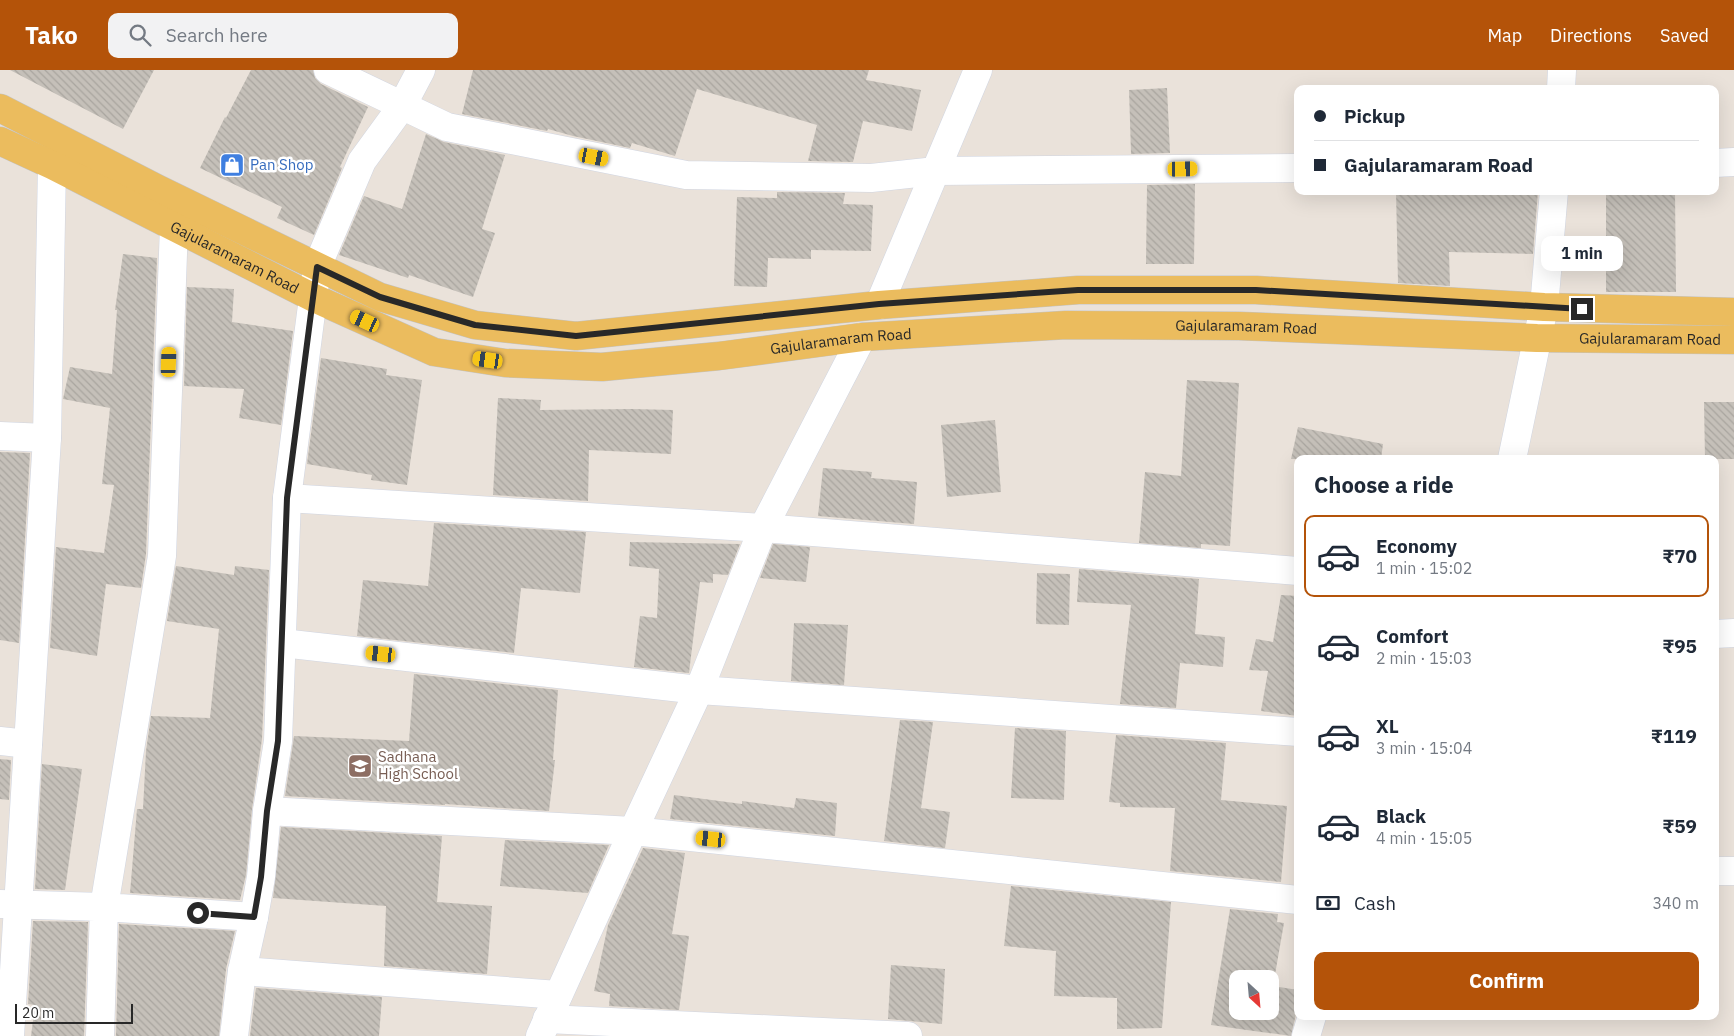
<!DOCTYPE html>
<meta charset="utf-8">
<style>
body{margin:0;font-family:"IBM Plex Sans",sans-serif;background:#f2f2f3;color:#1f2937;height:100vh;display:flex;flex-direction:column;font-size:19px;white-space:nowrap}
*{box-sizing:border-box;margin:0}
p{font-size:16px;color:#747a83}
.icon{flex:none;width:28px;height:28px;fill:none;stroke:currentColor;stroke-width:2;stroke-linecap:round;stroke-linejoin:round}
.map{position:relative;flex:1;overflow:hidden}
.side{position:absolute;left:1294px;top:385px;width:425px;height:565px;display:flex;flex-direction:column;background:#fff;border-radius:10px;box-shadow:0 5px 20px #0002}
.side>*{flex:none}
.top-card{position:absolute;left:1294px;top:15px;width:425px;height:110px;border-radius:10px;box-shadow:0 5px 20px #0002;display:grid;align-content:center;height:110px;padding:0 20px;background:#fff}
.needle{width:32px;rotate:154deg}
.controls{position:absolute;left:1229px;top:900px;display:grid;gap:10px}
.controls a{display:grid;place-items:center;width:50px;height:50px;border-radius:10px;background:#fff;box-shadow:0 5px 20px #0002;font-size:25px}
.scale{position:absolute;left:15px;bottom:12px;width:118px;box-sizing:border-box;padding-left:5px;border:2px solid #282828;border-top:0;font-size:14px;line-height:18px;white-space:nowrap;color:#282828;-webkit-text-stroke:4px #fff;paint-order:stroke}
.end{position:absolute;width:22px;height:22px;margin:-11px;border:6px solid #282828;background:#fff;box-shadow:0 0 0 2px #fff}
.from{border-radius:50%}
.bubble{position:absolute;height:35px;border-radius:10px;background:#fff;box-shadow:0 5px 20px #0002;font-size:16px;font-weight:700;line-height:35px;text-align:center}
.car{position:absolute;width:15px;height:30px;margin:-15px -8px;border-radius:6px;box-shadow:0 0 4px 1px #0007;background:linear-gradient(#f5c518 24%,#345 0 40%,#f5c518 0 76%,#345 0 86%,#f5c518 0)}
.top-card b{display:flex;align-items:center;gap:18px;height:48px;font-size:19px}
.top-card b+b{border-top:1px solid #e0e1e3}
.top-card i{width:12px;height:12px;background:#1f2937}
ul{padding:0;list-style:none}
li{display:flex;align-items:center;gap:15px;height:82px;margin:0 10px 8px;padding:0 10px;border:2px solid transparent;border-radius:10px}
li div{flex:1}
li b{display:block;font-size:19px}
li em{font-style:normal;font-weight:700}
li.active{border-color:#b45309}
li>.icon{width:45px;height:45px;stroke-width:1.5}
h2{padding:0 20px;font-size:22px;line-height:60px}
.pay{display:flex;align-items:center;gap:12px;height:55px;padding:0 20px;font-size:19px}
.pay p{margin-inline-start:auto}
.button{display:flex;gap:10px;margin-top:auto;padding:10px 20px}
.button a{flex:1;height:58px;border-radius:10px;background:#b45309;color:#fff;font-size:20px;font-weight:700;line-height:58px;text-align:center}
header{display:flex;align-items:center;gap:30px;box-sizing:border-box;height:70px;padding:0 25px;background:#b45309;color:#fff}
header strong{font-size:24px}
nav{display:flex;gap:28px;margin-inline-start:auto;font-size:18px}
.search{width:350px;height:45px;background:#f2f2f3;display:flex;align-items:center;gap:12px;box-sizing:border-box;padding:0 18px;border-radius:10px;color:#747a83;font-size:19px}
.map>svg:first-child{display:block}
.building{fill:url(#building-back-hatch);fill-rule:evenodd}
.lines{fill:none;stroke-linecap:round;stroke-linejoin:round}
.minor-casing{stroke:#d0d5e1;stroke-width:29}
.major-casing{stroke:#c3c3c3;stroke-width:29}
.minor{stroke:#fff;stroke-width:28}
.major{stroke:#ebbc5e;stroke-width:28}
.route{stroke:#282828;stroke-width:6}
.labels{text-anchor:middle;stroke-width:5;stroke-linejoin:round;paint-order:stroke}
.shop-label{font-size:15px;fill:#366cbe;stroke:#fff;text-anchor:start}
.street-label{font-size:15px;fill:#282828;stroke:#fff}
.education-label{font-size:15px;fill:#785e54;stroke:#fff;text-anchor:start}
</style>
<header>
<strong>Tako</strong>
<div class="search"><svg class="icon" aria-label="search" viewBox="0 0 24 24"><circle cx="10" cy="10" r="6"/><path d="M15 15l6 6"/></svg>Search here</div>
<nav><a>Map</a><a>Directions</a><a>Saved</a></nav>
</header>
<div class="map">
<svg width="1734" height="966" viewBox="0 0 1734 966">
<defs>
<pattern id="building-back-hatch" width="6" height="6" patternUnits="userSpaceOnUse" patternTransform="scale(1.25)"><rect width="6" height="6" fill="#c5c0b9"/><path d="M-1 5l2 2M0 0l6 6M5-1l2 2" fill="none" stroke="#a9a59f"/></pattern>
</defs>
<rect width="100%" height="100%" fill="#eae2da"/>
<!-- building -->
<g class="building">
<polygon points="10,0 154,0 123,59"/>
<polygon points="251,0 313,0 315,8 321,14 368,37 340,97 342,98 314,165 277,148 282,137 200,98 225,47 226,48"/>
<polygon points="473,0 869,0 866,10 921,20 912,61 863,51 853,92 808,91 817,55 697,19 675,86 632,73 630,78 573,66 548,59 547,61 462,44"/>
<polygon points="1167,18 1170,83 1131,84 1129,20"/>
<polygon points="426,64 444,72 505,85 482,159 495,163 473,227 409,205 408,208 339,185 364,126 402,139"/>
<polygon points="1195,114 1194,194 1146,194 1147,115"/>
<polygon points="1396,121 1538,121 1533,184 1449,182 1450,216 1398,213"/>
<polygon points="1606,121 1675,121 1676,222 1606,222"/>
<polygon points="777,122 845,123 843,134 873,135 871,181 811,180 811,189 768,188 767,217 734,216 737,127 777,128"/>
<polygon points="123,184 157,188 146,484 141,518 106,514 97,586 50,578 56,477 104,483 114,415 102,414 110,338 63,329 70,297 112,304 117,240 115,240"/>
<polygon points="187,217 234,219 232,252 293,261 281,355 239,348 244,319 184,316"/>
<polygon points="321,288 387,299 386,305 422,310 407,415 371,410 372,405 307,394"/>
<polygon points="1187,310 1239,313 1230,476 1201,474 1201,478 1139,473 1145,402 1181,406"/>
<polygon points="498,328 541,330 540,340 632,339 673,340 671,384 589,380 588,431 493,425"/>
<polygon points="1704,332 1734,332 1734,389 1705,389"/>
<polygon points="995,350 1001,422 947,427 941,355"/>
<polygon points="1298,357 1383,374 1381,389 1291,389"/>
<polygon points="0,382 30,383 19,573 0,570"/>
<polygon points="823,398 872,402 871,408 917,412 914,454 818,446"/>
<polygon points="434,453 586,462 580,523 521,518 514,583 357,566 363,510 428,516"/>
<polygon points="630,472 740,474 728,505 713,504 713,513 700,512 689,603 634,597 640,546 657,548 659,499 629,496"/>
<polygon points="773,474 810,477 806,512 760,508"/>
<polygon points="176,496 234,505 235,496 269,500 262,669 252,739 246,805 240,830 130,823 137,739 143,739 146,681 151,646 210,648 219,559 167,551"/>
<polygon points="1079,499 1199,509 1195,564 1225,567 1223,597 1180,593 1176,638 1120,634 1131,535 1077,532"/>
<polygon points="1037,503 1070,504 1069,555 1036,554"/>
<polygon points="1281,525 1298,526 1298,646 1261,641 1268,601 1249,600 1256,569 1273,572"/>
<polygon points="794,553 848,555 844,615 791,611"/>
<polygon points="414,604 558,620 553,690 555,690 549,741 445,734 445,735 285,726 294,666 409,671"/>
<polygon points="900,650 933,652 921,738 950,742 945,778 884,771"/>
<polygon points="1015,658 1066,661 1064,730 1011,728"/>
<polygon points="1116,665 1226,673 1221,730 1287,736 1281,812 1170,801 1175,738 1120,737 1120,733 1109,732"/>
<polygon points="0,689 11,690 9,730 0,729"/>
<polygon points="42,694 82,699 65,820 35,819"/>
<polygon points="674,725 742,734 742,731 794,738 796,728 837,733 835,766 670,749"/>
<polygon points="281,757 442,766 437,832 492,836 487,904 384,896 386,836 273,828"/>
<polygon points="505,770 609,775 588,823 500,816"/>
<polygon points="643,778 685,783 672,864 689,866 679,940 609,936 610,924 594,921 608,855"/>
<polygon points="1011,816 1171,832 1162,958 1117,959 1117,928 1054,926 1056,881 1004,876"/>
<path d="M1230 839 1278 844 1277 852 1284 853 1273 916 1298 920 1296 944 1291 966 1211 955ZM1238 909H1270V941H1238Z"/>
<polygon points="33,851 88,852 84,966 31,966 35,935 28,934"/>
<polygon points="119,854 235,861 226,899 219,966 116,966"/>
<polygon points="891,895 945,899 942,954 888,949"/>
<polygon points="256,918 382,927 379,966 250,966"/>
</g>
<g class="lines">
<defs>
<g id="minor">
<polyline points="328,0 447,57 686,105 871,108 936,101 1298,98"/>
<polyline points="1561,19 1562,0"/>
<polyline points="1715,93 1734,92"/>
<polyline points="174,156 162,486 104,837 254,847"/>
<polyline points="879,235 978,0"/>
<polyline points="0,366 47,368"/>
<polyline points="1512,389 1544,237 1554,121"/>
<polyline points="287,428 763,458 1298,501"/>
<polyline points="1715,564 1734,563"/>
<polyline points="282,573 699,620 1298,662"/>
<polyline points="0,671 28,674"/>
<polyline points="267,741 633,761 1298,830"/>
<polyline points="1715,801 1734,801"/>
<polyline points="0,834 104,837 100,966"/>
<polyline points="242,901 558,925"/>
<polyline points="547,949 908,966"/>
<polyline points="10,966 47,368 52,95"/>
<polyline points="234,966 242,901 254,847 261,807 267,741 278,671 287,428 317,197 362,91 402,36 421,0"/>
<polyline points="540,966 633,761 699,620 763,458 862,267"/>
<polyline points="1306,966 1312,946"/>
</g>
<g id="major">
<polyline points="0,38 158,119 380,227 475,255 576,266 879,235 1078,220 1256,220 1544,237 1734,242"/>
<path id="s1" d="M0 71 52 95 314 228 434 282 505 293 602 297 719 286 862 267 1066 255 1239 256 1537 268 1734 270"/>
</g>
</defs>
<!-- minor casing -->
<use href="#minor" class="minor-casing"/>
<!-- major casing -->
<use href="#major" class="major-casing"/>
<!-- minor -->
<use href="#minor" class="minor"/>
<!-- major -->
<use href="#major" class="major"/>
</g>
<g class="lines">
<!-- route -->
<polyline class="route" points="198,843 254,847 261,807 267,741 278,671 287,428 317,197 380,227 475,255 576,266 879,234 1078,220 1256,220 1582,239"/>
</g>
<!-- icons -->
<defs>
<symbol id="shop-square" viewBox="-11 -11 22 22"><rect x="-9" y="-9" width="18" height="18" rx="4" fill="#3f7fe0" stroke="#fff"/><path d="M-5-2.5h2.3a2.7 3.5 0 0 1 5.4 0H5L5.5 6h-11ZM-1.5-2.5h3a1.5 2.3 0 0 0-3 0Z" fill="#fff"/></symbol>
<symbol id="school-square" viewBox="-11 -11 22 22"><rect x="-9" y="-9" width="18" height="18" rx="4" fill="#8d6e63" stroke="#fff"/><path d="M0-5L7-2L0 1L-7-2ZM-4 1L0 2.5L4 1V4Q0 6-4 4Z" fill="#fff"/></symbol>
</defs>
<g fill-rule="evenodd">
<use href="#shop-square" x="218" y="81" width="28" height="28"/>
<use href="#school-square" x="346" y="682" width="28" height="28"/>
</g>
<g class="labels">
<!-- shop labels -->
<g class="shop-label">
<text x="250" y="100">Pan Shop</text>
</g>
<!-- street labels -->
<g class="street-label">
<text dy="5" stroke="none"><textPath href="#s1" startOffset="262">Gajularamaram Road</textPath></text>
<text dy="5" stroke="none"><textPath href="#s1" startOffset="1298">Gajularamaram Road</textPath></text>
<text dy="5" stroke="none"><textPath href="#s1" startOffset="1702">Gajularamaram Road</textPath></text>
<text dy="5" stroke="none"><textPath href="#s1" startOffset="892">Gajularamaram Road</textPath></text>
</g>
<!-- education labels -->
<g class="education-label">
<text x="378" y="692">Sadhana<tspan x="378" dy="17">High School</tspan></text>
</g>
</g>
</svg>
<div class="controls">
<a><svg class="needle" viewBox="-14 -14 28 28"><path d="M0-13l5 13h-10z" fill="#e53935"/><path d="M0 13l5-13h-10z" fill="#747a83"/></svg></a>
</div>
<div class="scale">20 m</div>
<i class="end from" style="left:198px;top:843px"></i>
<i class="end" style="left:1582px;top:239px"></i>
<div class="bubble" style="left:1541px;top:166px;width:82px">1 min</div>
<i class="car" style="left:594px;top:87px;rotate:101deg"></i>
<i class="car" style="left:1183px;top:99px;rotate:89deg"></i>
<i class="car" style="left:365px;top:251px;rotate:295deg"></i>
<i class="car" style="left:488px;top:290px;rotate:278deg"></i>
<i class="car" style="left:169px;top:292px;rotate:2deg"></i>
<i class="car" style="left:381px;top:584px;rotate:276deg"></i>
<i class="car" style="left:711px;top:769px;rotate:276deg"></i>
<div class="top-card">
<b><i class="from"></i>Pickup</b>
<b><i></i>Gajularamaram Road</b>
</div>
<section class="side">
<h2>Choose a ride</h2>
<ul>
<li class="active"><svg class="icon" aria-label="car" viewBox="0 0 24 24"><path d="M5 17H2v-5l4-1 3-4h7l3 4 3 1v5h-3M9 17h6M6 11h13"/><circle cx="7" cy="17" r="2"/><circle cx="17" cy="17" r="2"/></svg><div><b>Economy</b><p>1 min · 15:02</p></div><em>₹70</em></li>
<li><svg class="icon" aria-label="car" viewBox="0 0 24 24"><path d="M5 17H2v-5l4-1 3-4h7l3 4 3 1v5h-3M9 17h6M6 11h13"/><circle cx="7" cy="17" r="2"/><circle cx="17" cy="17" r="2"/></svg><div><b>Comfort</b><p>2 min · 15:03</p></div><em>₹95</em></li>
<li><svg class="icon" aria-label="car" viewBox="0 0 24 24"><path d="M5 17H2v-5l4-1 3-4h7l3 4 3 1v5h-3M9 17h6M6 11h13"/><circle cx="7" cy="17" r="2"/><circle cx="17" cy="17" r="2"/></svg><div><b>XL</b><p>3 min · 15:04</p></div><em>₹119</em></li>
<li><svg class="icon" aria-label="car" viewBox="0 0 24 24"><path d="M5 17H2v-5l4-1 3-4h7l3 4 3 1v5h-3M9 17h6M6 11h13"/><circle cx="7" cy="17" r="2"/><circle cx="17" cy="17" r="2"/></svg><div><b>Black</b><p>4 min · 15:05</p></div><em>₹59</em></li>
</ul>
<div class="pay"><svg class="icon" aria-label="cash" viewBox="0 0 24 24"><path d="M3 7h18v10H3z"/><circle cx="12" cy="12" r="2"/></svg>Cash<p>340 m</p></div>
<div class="button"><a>Confirm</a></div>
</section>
</div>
